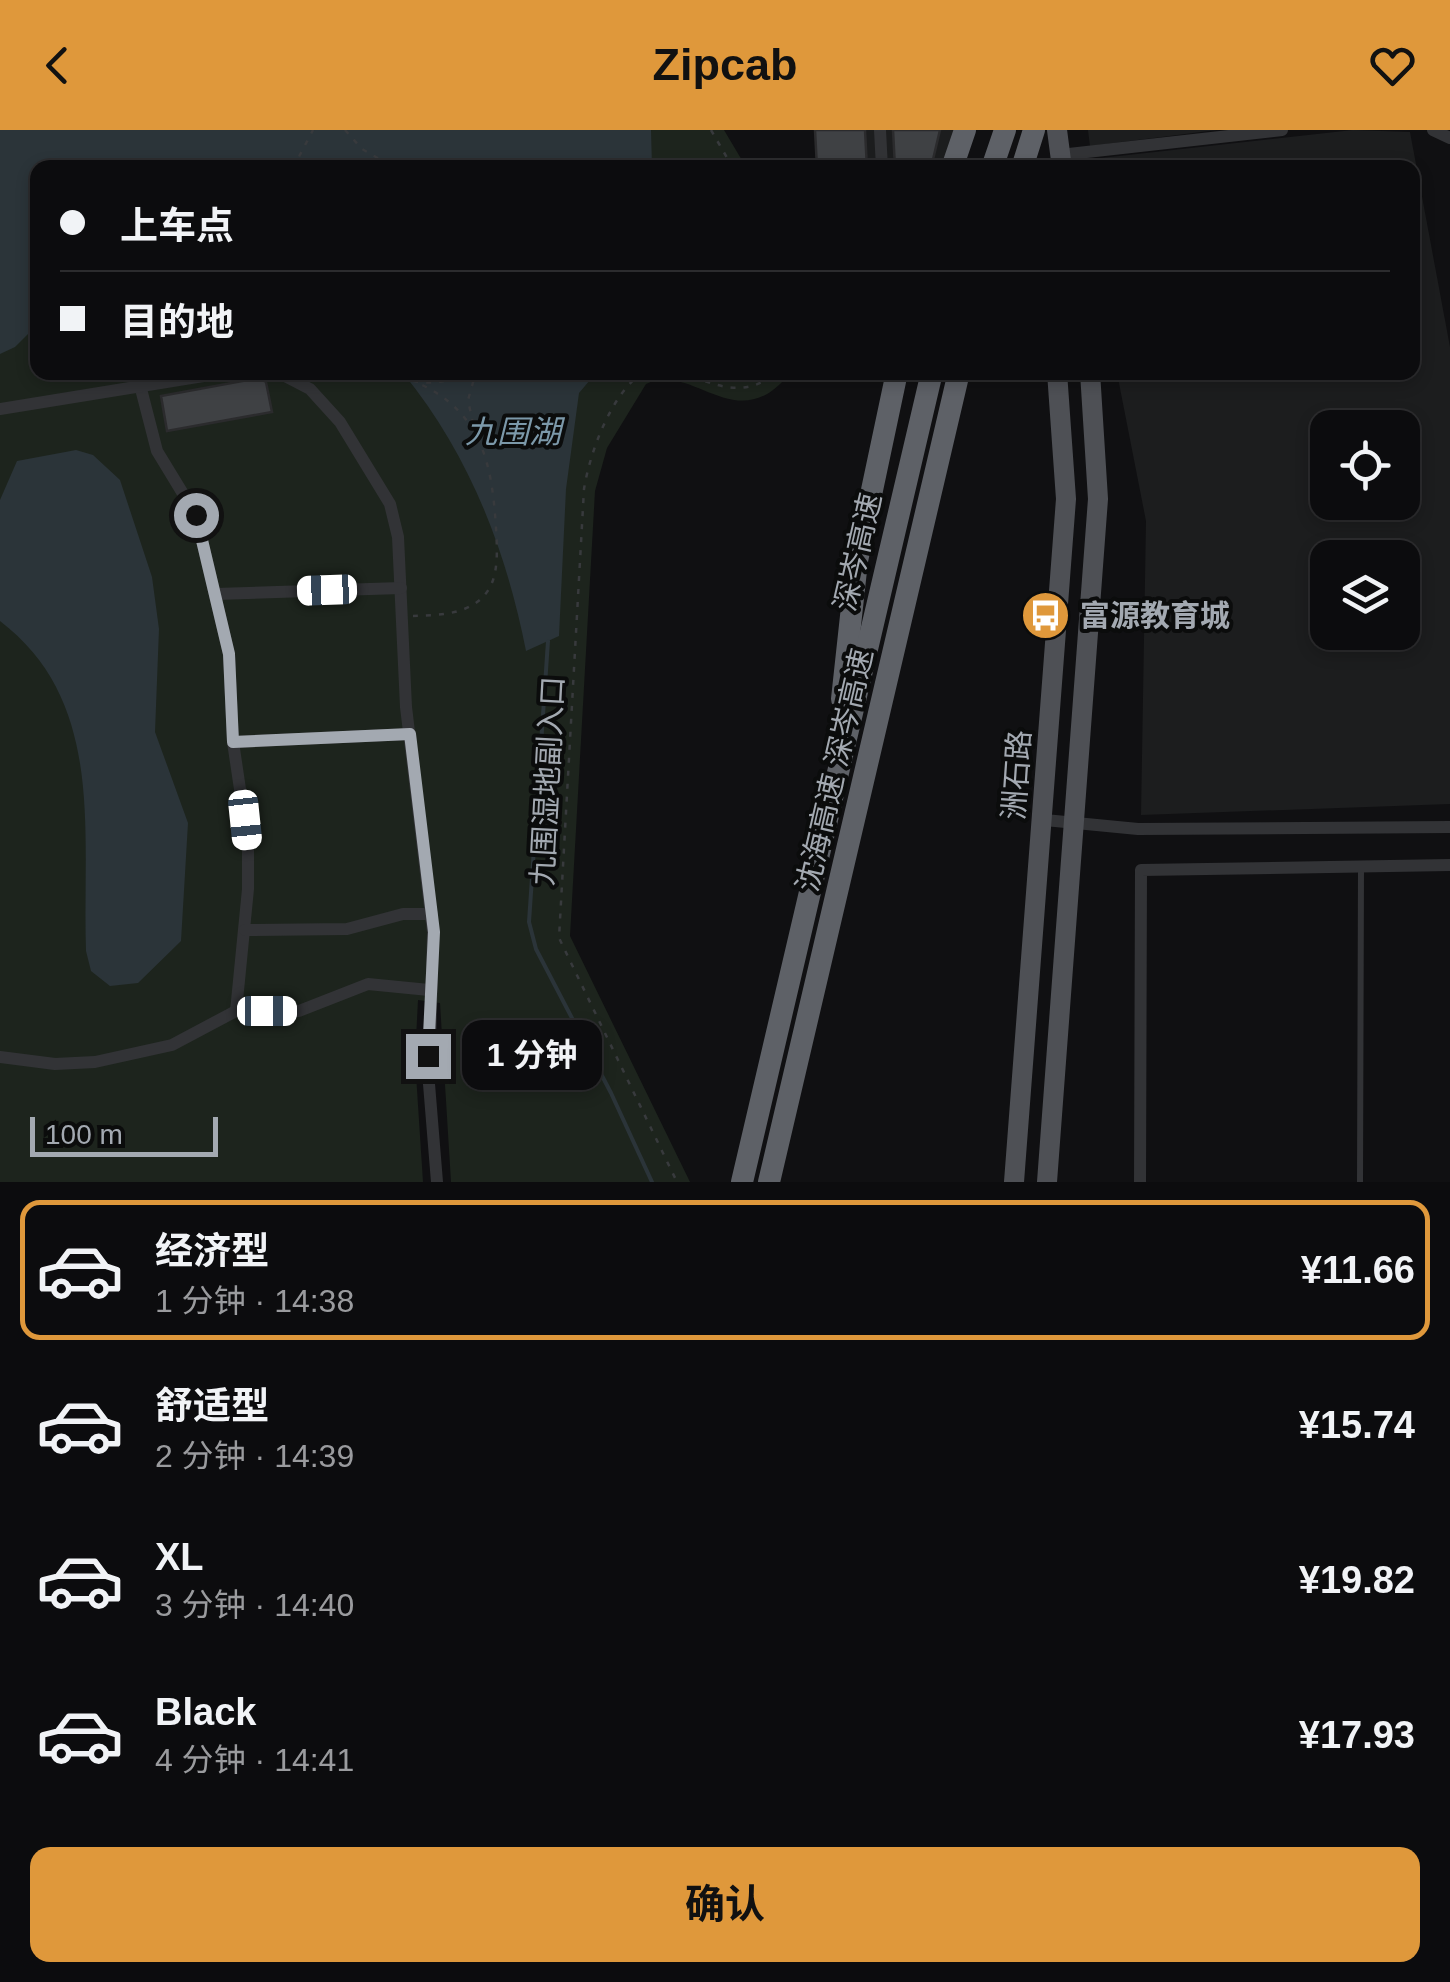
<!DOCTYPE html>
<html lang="zh">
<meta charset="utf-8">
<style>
body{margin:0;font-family:Helvetica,"Noto Sans SC",sans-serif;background:#1a1a1c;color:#f1f3f6;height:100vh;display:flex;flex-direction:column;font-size:38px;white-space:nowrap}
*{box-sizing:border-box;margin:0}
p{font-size:32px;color:#9a9b9e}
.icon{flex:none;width:55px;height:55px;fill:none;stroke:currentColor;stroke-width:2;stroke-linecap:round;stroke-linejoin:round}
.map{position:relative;height:1052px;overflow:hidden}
.sheet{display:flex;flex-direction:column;background:#0c0c0e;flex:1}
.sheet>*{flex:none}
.guide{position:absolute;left:30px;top:30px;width:1390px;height:220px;border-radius:20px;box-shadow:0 5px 15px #0003,0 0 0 2px #2c2c2e;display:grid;align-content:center;height:220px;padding:0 30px;background:#0c0c0e}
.controls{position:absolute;left:1310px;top:280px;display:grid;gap:20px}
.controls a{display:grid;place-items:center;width:110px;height:110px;border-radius:20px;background:#0c0c0e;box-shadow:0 5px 15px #0003,0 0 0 2px #2c2c2e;font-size:50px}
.scale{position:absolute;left:30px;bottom:25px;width:188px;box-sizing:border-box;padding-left:10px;border:5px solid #a3a9b1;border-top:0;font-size:28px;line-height:35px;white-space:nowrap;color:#a3a9b1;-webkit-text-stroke:8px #0b0c0c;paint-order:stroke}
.end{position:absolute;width:45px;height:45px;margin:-22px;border:12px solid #a3a9b1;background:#111;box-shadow:0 0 0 5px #111}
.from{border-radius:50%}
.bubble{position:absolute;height:70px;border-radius:20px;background:#0c0c0e;box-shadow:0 5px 15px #0003,0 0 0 2px #2c2c2e;font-size:32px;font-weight:700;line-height:70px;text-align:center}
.car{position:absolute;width:30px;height:60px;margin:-30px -15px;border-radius:12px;box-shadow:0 0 8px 2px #0007;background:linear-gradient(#fff 24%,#345 0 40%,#fff 0 76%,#345 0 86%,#fff 0)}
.guide b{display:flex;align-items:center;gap:35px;height:95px;font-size:38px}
.guide b+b{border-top:2px solid #2c2c2e}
.guide i{width:25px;height:25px;background:#f1f3f6}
ul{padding:18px 0 0;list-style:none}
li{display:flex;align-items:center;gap:30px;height:140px;margin:0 20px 15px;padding:0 10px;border:5px solid transparent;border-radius:20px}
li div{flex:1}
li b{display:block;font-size:38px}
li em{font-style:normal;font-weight:700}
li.selected{border-color:#df983b}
li>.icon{width:90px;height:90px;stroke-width:1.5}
.primary-button{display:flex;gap:20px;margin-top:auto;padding:20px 30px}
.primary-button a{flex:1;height:115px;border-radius:20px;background:#df983b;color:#111;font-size:40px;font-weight:700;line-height:115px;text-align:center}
header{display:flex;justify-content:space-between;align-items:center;height:130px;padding:0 30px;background:#df983b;color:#111;font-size:45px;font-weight:700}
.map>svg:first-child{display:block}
.built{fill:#1c1d1e;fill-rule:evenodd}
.green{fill:#1d241d}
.water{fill:#2b3439}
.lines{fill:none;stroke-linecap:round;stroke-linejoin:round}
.stream{stroke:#2b3439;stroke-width:4}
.building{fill:#3f4144;stroke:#2b2b2d;stroke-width:2.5}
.path{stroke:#383a3d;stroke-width:2.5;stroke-dasharray:5 8;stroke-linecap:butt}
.lane{stroke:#323336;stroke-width:6}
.street{stroke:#323336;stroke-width:12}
.primary{stroke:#4e5055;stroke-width:20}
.highway{stroke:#5e6167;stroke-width:22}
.highway-bridge{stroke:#5e6167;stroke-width:22}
.route{stroke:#a3a9b1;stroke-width:12}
.labels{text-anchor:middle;stroke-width:8;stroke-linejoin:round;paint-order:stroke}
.street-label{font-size:30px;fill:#a3a9b1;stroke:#0b0c0c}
.poi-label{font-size:30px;font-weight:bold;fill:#a3a9b1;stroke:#0b0c0c;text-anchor:start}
.water-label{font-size:32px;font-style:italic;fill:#7c99aa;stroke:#0b0c0c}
</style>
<header><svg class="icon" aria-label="back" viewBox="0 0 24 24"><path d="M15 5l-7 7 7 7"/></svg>Zipcab<svg class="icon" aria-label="heart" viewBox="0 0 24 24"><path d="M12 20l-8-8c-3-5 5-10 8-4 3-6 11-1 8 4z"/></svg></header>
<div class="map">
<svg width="1450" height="1052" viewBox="0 0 1450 1052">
<rect width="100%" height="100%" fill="#101012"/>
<!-- built -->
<g class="built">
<polygon points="814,0 954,0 942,38 817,37"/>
<polygon points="1088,0 1217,0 1090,16"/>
<path d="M1353 0 1410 2 1450 217V674L1141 685 1146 391 1117 243 1412 242V38H1076L1074 31ZM1328 298H1402V372H1328ZM1328 428H1402V502H1328Z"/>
</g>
<!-- green -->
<path class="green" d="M0 0H724L746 37 38 38V242L790 243C737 310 694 231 646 254L607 318 595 361 570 806 690 1052H451L440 873 418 870 415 929 423 1052H0Z"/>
<!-- water -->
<g class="water">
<polygon points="0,0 651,0 652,37 38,38 37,195 15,217 0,224"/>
<path d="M403 243H596L579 263 566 359 559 506 526 521C506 419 469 324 403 243Z"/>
<path d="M76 320 93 325 120 350 152 447 159 499 155 602 188 693 181 811 138 853 110 856 91 841 86 821C82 702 106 572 0 491V370L17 331Z"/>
</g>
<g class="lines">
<!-- stream -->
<polyline class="stream" points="548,511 529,792 536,819 611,963 652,1052"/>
</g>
<!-- building -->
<g class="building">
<polygon points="815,0 865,0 867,38 817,38"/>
<polygon points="893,0 940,0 931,38 895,38"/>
<polygon points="259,248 266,252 272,282 167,301 161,266"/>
</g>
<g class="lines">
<!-- path -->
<g class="path">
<polyline points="345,0 362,19 395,38"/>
<polyline points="711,0 733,38"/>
<polyline points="293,38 313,0"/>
<path d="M389 242C415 257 445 255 472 242"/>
<path d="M643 242C611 264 590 322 584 359L559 808 677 1052"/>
<path d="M681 242C714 255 747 270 775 242"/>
<polyline points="473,294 468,270 476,242"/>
<path d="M413 486C440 485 473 485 489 459 499 442 497 417 496 398 492 334 482 282 418 253"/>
</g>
<!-- lane -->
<polyline class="lane" points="1360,1052 1361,738"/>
<!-- street -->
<g class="street">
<polyline points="880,0 882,38"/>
<polyline points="1433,0 1450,8"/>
<polyline points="1060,25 1282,0"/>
<polyline points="267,242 281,244 310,259 340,292 390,374 398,407 406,577 433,802 429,954 437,1052"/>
<polyline points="140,255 157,321 196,385 229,524 233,612 248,713 248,759 236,881"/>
<polyline points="0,279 228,242"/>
<polyline points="216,464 401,458"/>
<polyline points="233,612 410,604"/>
<polyline points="1045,690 1138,699 1450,697"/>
<polyline points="245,800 347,799 403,784 432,784"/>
<polyline points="0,927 55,934 95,932 172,915 236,881 299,881 368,854 429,860"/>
<polyline points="1140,1052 1141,740 1450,735"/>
</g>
<!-- primary -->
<g class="primary">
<polyline points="1057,0 1062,38"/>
<polyline points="1014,1052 1066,369 1057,242"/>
<polyline points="1047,1052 1098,369 1090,242"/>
</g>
<!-- highway -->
<g class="highway">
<polyline points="952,38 965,0"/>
<polyline points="992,38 1005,0"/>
<polyline points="842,569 857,431 897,242"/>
<polyline points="742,1052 932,242"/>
<polyline points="769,1052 959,242"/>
</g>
<!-- highway-bridge -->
<polyline class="highway-bridge" points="1022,38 1034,0"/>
</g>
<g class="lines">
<!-- route -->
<polyline class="route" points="196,385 229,524 233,612 410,604 434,802 428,926"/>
</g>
<!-- icons -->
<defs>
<symbol id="bus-disc" viewBox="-11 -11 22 22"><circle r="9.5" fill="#df983b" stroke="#0b0c0c"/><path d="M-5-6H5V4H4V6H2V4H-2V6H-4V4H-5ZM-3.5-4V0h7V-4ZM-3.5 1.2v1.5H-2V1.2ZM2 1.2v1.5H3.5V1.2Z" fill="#fff"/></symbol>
</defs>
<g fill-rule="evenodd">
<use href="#bus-disc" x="1018" y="458" width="55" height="55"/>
</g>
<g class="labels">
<!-- street labels -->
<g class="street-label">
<text transform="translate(858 422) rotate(-77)" y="10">深岑高速</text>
<text transform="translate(835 640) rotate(-77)" y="10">沈海高速 深岑高速</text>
<text transform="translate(1017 645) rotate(-86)" y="10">洲石路</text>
<text transform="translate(548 651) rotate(-87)" y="10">九围湿地副入口</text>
</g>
<!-- poi labels -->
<g class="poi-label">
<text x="1080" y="496">富源教育城</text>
</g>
<!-- water labels -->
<g class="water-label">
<text x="513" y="313">九围湖</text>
</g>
</g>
</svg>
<div class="controls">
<a><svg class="icon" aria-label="locate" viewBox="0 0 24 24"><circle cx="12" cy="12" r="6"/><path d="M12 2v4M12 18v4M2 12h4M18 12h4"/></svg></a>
<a><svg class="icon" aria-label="layers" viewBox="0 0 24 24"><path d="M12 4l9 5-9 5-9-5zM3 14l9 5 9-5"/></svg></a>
</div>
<div class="scale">100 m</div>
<i class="end from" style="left:196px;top:385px"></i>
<i class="end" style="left:428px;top:926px"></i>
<div class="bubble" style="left:462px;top:890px;width:140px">1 分钟</div>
<i class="car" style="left:327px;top:460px;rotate:268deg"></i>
<i class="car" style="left:245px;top:690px;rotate:174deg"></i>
<i class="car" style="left:267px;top:881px;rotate:90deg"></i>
<div class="guide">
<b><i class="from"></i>上车点</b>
<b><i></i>目的地</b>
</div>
</div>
<section class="sheet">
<ul>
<li class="selected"><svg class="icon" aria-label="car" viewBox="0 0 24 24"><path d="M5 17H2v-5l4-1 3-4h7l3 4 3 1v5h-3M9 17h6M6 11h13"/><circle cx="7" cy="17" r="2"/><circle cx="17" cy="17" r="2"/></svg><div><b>经济型</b><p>1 分钟 · 14:38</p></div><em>¥11.66</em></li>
<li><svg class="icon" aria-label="car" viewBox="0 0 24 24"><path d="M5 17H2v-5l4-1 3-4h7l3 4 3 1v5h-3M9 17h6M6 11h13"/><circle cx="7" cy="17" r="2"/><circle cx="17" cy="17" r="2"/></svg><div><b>舒适型</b><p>2 分钟 · 14:39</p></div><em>¥15.74</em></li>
<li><svg class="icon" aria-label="car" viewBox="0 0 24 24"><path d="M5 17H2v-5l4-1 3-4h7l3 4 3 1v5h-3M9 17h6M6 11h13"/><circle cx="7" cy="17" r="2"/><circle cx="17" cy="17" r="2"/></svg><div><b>XL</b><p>3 分钟 · 14:40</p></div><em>¥19.82</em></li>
<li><svg class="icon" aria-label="car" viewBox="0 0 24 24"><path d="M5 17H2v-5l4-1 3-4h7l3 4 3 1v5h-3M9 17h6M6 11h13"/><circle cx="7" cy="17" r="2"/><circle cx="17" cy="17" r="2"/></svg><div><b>Black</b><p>4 分钟 · 14:41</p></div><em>¥17.93</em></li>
</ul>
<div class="primary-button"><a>确认</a></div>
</section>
